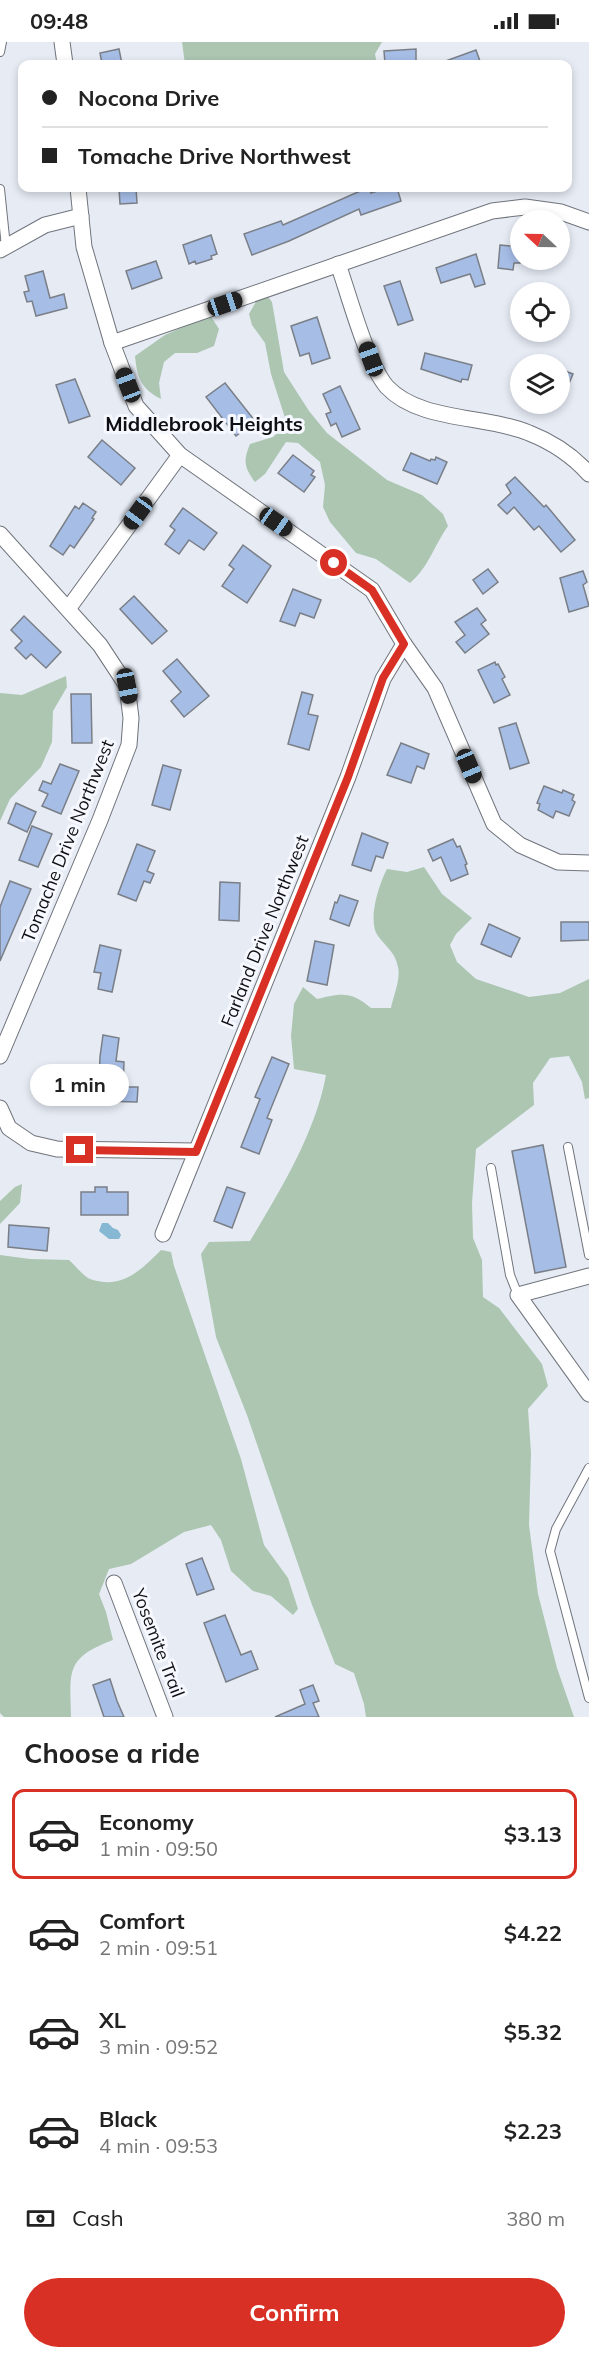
<!DOCTYPE html>
<meta charset="utf-8">
<style>
body{margin:0;font-family:Mulish,sans-serif;background:#f6f6f6;color:#222;height:100vh;display:flex;flex-direction:column;font-size:22px;white-space:nowrap}
*{box-sizing:border-box;margin:0}
p{font-size:20px;color:#767676}
.icon{flex:none;width:33px;height:33px;fill:none;stroke:currentColor;stroke-width:2;stroke-linecap:round;stroke-linejoin:round}
.map{position:relative;height:1675px;overflow:hidden}
.drawer{display:flex;flex-direction:column;background:#fff;flex:1}
.drawer>*{flex:none}
.top-card{position:absolute;left:18px;top:18px;width:554px;height:132px;border-radius:12px;box-shadow:0 3px 9px #0003;display:grid;align-content:center;height:132px;padding:0 24px;background:#fff}
.needle{width:39px;rotate:292deg}
.tools{position:absolute;left:510px;top:168px;display:grid;gap:12px}
.tools a{display:grid;place-items:center;width:60px;height:60px;border-radius:50%;background:#fff;box-shadow:0 3px 9px #0003;font-size:30px}
.end{position:absolute;width:27px;height:27px;margin:-14px;border:8px solid #d93025;background:#fff;box-shadow:0 0 0 3px #fff}
.from{border-radius:50%}
.bubble{position:absolute;height:42px;border-radius:21px;background:#fff;box-shadow:0 3px 9px #0003;font-size:20px;font-weight:700;line-height:42px;text-align:center}
.car{position:absolute;width:18px;height:36px;margin:-18px -9px;border-radius:8px;box-shadow:0 0 4px 2px #0007;background:linear-gradient(#222 24%,#8ab4d8 0 40%,#222 0 76%,#8ab4d8 0 86%,#222 0)}
.top-card b{display:flex;align-items:center;gap:21px;height:57px;font-size:22px}
.top-card b+b{border-top:2px solid #e0e0e0}
.top-card i{width:15px;height:15px;background:#222}
ul{padding:0;list-style:none}
li{display:flex;align-items:center;gap:18px;height:90px;margin:0 12px 9px;padding:0 12px;border:3px solid transparent;border-radius:12px}
li div{flex:1}
li b{display:block;font-size:22px}
li em{font-style:normal;font-weight:700}
li.on{border-color:#d93025}
li>.icon{width:54px;height:54px;stroke-width:1.5}
h2{padding:0 24px;font-size:27px;line-height:72px}
.pay{display:flex;align-items:center;gap:15px;height:66px;padding:0 24px;font-size:22px}
.pay p{margin-inline-start:auto}
.button{display:flex;gap:12px;margin-top:auto;padding:12px 24px}
.button a{flex:1;height:69px;border-radius:36px;background:#d93025;color:#fff;font-size:24px;font-weight:700;line-height:69px;text-align:center}
.status{display:flex;justify-content:space-between;align-items:center;height:42px;padding:0 30px;background:#fff;direction:ltr}
.status svg{height:16px;fill:currentColor}
.map>svg:first-child{display:block}
.green{fill:#acc6b2}
.water{fill:#87b8d3}
.building{fill:#a6bde6;stroke:#7a7f87;stroke-width:1.5}
.lines{fill:none;stroke-linecap:round;stroke-linejoin:round}
.lane-casing{stroke:#70747c;stroke-width:10}
.street-casing{stroke:#70747c;stroke-width:17}
.lane{stroke:#fff;stroke-width:8}
.street{stroke:#fff;stroke-width:15}
.route{stroke:#d93025;stroke-width:8}
.labels{text-anchor:middle;stroke-width:6;stroke-linejoin:round;paint-order:stroke}
.street-label{font-size:18px;fill:#0e0f12;stroke:#f5f8fe}
.neighbourhood-label{font-size:20px;font-weight:bold;fill:#0e0f12;stroke:#f5f8fe}
</style>
<div class="status"><b>09:48</b><svg viewBox="0 0 49 12"><path d="M0 12V9h3v3zM5 12V6h3v6zM10 12V3h3v9zM15 12V0h3v12zM26 1h20v11H26zM47 4h2v5h-2z"/></svg></div>
<div class="map">
<svg width="589" height="1675" viewBox="0 0 589 1675">
<rect width="100%" height="100%" fill="#e6ebf4"/>
<!-- green -->
<g class="green">
<polygon points="182,0 382,0 375,12 377,22 185,22"/>
<path d="M268 255 272 260 284 330 309 369 327 391 387 438 422 453 443 472 448 484C434 504 428 526 410 541L376 517 356 511 330 480 323 465 325 443 320 420 298 401 286 400 265 432 255 440C244 425 243 419 250 402L273 395 287 382 271 332 265 301 252 283 249 272 257 258Z"/>
<path d="M210 273 219 287 214 304 197 311H175L164 320 159 341 161 357C141 347 137 335 135 314L165 293Z"/>
<polygon points="66,634 67,645 53,669 52,700 41,725 10,757 0,779 0,651 22,653"/>
<path d="M424 825 442 852 472 876 456 892 450 903 457 920 476 937 529 955 560 951 589 937V1056L585 1057 582 1040 569 1014 550 1016 533 1041 534 1063 476 1107 472 1161 473 1196 482 1218 483 1255 499 1266 542 1322 548 1344 528 1367 531 1411 529 1483 538 1552 557 1626 574 1675H366L364 1662 354 1631 335 1622 311 1560 247 1373 216 1295 201 1212 209 1200 250 1199C280 1149 316 1090 326 1033L294 1027 291 994 294 962 303 945 317 957C342 951 351 949 371 966H391C393 955 401 937 398 925 395 910 387 906 378 894 367 879 379 842 387 827L407 830Z"/>
<polygon points="22,1142 20,1161 0,1182 0,1159 15,1145"/>
<path d="M161 1208 171 1210 174 1224 241 1417 264 1503 288 1536 298 1567 293 1573 271 1554 253 1549 231 1529 221 1498 211 1483 184 1490 131 1522 109 1527 99 1552 106 1570 113 1598C65 1616 70 1629 71 1675H4L0 1671V1213L30 1217 69 1218C75 1223 83 1234 90 1237 122 1248 141 1228 161 1208Z"/>
</g>
<!-- water -->
<polygon class="water" points="102,1181 108,1181 113,1186 118,1188 121,1193 119,1197 109,1197 99,1189"/>
<!-- building -->
<g class="building">
<polygon points="119,7 122,22 102,22 100,11"/>
<polygon points="416,7 416,21 385,22 384,9"/>
<polygon points="476,8 481,22 440,22 440,21"/>
<polygon points="119,146 136,146 137,161 120,162"/>
<polygon points="367,146 369,146 371,151 387,146 397,146 401,159 361,173 359,167 289,199 252,213 244,192 281,179 283,183"/>
<polygon points="211,193 217,212 211,214 212,217 196,222 195,219 189,222 183,203"/>
<polygon points="500,203 520,205 520,221 514,221 513,228 498,226"/>
<polygon points="476,212 485,242 475,245 470,232 441,241 436,226"/>
<polygon points="156,219 162,236 132,247 126,229"/>
<polygon points="43,229 50,256 64,252 67,266 36,274 32,259 27,260 24,250 29,249 25,234"/>
<polygon points="400,239 413,278 398,283 384,244"/>
<polygon points="317,275 330,316 312,322 309,311 300,314 291,284"/>
<polygon points="425,311 472,323 468,338 462,337 461,340 421,327"/>
<polygon points="560,327 573,332 560,363"/>
<polygon points="75,337 90,374 69,381 56,343"/>
<polygon points="225,341 255,379 236,394 206,355"/>
<polygon points="340,344 360,387 342,395 336,381 331,384 326,372 331,370 323,352"/>
<polygon points="102,398 135,426 121,443 88,415"/>
<polygon points="411,411 430,419 431,417 435,418 436,415 447,420 437,442 403,428"/>
<polygon points="293,413 314,429 311,433 315,435 304,450 278,431"/>
<polygon points="515,435 544,465 546,463 575,498 561,510 539,484 534,488 514,465 507,472 498,463 511,451 506,443"/>
<polygon points="83,461 96,470 92,476 94,477 74,506 70,503 63,513 50,504 75,464 79,467"/>
<polygon points="183,466 217,491 204,508 189,498 179,512 165,502 175,488 170,484"/>
<polygon points="243,503 271,524 247,561 222,544 234,527 229,523"/>
<polygon points="488,527 498,540 483,552 473,538"/>
<polygon points="583,529 587,540 583,543 589,564 569,570 560,536"/>
<polygon points="293,547 321,558 314,576 300,571 295,584 280,579"/>
<polygon points="134,554 167,589 152,602 120,567"/>
<polygon points="477,566 486,578 481,582 489,592 465,611 456,600 465,593 455,580"/>
<polygon points="24,574 61,610 46,626 31,612 26,617 15,606 22,599 11,588"/>
<polygon points="177,617 209,654 184,675 171,659 181,650 163,629"/>
<polygon points="495,620 496,623 498,622 505,635 502,637 510,653 494,661 478,628"/>
<polygon points="302,650 313,653 308,672 318,674 309,708 288,702"/>
<polygon points="71,652 91,652 92,701 72,701"/>
<polygon points="516,681 529,721 510,727 499,686"/>
<polygon points="401,701 429,712 424,727 417,724 411,741 387,733"/>
<polygon points="60,722 79,729 61,772 42,764 48,752 39,748 43,739 51,742"/>
<polygon points="163,723 181,728 170,768 152,763"/>
<polygon points="544,744 562,751 563,748 574,753 572,758 575,760 569,774 556,769 553,776 538,768 540,762 537,761"/>
<polygon points="16,761 36,770 27,790 8,781"/>
<polygon points="32,784 52,792 38,825 19,818"/>
<polygon points="362,791 388,801 383,816 376,814 371,829 352,823"/>
<polygon points="453,797 457,805 460,804 467,822 465,823 468,832 451,839 441,815 433,819 428,808"/>
<polygon points="137,802 155,809 147,829 154,832 150,841 144,839 136,859 118,852"/>
<polygon points="10,839 31,847 0,919 0,865"/>
<polygon points="220,840 240,841 239,879 219,878"/>
<polygon points="340,853 358,859 349,884 330,877 335,860 337,861"/>
<polygon points="561,880 589,880 589,898 561,899"/>
<polygon points="489,882 520,896 511,915 481,902"/>
<polygon points="315,899 334,903 327,943 307,939"/>
<polygon points="100,903 121,908 112,950 98,947 101,931 94,930"/>
<polygon points="103,993 119,996 116,1019 124,1020 123,1045 138,1045 137,1060 98,1059 100,1015"/>
<polygon points="272,1015 289,1022 267,1076 272,1078 259,1112 241,1105 260,1057 255,1055"/>
<polygon points="543,1103 566,1225 535,1231 512,1109"/>
<polygon points="95,1145 107,1145 107,1150 128,1150 128,1173 81,1173 81,1150 95,1150"/>
<polygon points="227,1145 245,1151 232,1186 214,1179"/>
<polygon points="9,1183 49,1186 47,1209 8,1205"/>
<polygon points="202,1516 214,1547 197,1553 186,1522"/>
<polygon points="225,1573 241,1613 251,1609 258,1627 226,1640 204,1581"/>
<polygon points="110,1637 117,1659 124,1675 104,1675 93,1643"/>
<polygon points="313,1643 319,1659 313,1661 319,1675 275,1675 305,1662 300,1648"/>
</g>
<g class="lines">
<defs>
<g id="lane">
<polyline points="0,10 2,0"/>
<polyline points="0,147 6,205"/>
<polyline points="568,1105 589,1213"/>
<polyline points="491,1126 510,1233 518,1253"/>
<polyline points="589,1426 556,1487 550,1509 589,1656"/>
</g>
<g id="street">
<polyline points="62,0 65,22"/>
<polyline points="78,146 84,205 112,301 136,364 180,413 372,548 404,602 435,646 494,782 520,803 558,820 589,821"/>
<polyline points="0,208 45,183 81,174"/>
<path d="M338 222C349 253 367 322 387 345 420 380 486 373 529 391 552 400 573 414 589 432"/>
<polyline points="112,301 492,169 525,165 561,170 589,180"/>
<polyline points="0,492 100,603 127,644 131,676 129,703 100,778 0,1014"/>
<polyline points="68,567 180,413"/>
<polyline points="0,1066 9,1086 31,1101 57,1107 196,1109"/>
<polyline points="163,1192 348,735 383,637 404,602"/>
<polyline points="589,1234 518,1253 589,1352"/>
<polyline points="114,1541 165,1675"/>
</g>
</defs>
<!-- lane casing -->
<use href="#lane" class="lane-casing"/>
<!-- street casing -->
<use href="#street" class="street-casing"/>
<!-- lane -->
<use href="#lane" class="lane"/>
<!-- street -->
<use href="#street" class="street"/>
</g>
<g class="lines">
<!-- route -->
<polyline class="route" points="80,1108 196,1110 348,735 383,636 404,602 372,548 334,521"/>
</g>
<g class="labels">
<!-- street labels -->
<g class="street-label">
<text transform="translate(68 799) rotate(-68)" y="6">Tomache Drive Northwest</text>
<text transform="translate(265 889) rotate(-68)" y="6">Farland Drive Northwest</text>
<text transform="translate(158 1601) rotate(69)" y="6">Yosemite Trail</text>
</g>
<!-- neighbourhood labels -->
<g class="neighbourhood-label">
<text x="204" y="389">Middlebrook Heights</text>
</g>
</g>
</svg>
<div class="tools">
<a><svg class="needle" viewBox="-14 -14 28 28"><path d="M0-13l5 13h-10z" fill="#e53935"/><path d="M0 13l5-13h-10z" fill="#767676"/></svg></a>
<a><svg class="icon" aria-label="locate" viewBox="0 0 24 24"><circle cx="12" cy="12" r="6"/><path d="M12 2v4M12 18v4M2 12h4M18 12h4"/></svg></a>
<a><svg class="icon" aria-label="layers" viewBox="0 0 24 24"><path d="M12 4l9 5-9 5-9-5zM3 14l9 5 9-5"/></svg></a>
</div>
<i class="end from" style="left:334px;top:521px"></i>
<i class="end" style="left:80px;top:1108px"></i>
<div class="bubble" style="left:30px;top:1022px;width:99px">1 min</div>
<i class="car" style="left:225px;top:262px;rotate:71deg"></i>
<i class="car" style="left:371px;top:317px;rotate:340deg"></i>
<i class="car" style="left:128px;top:343px;rotate:339deg"></i>
<i class="car" style="left:138px;top:471px;rotate:216deg"></i>
<i class="car" style="left:276px;top:480px;rotate:125deg"></i>
<i class="car" style="left:127px;top:644px;rotate:169deg"></i>
<i class="car" style="left:469px;top:724px;rotate:157deg"></i>
<div class="top-card">
<b><i class="from"></i>Nocona Drive</b>
<b><i></i>Tomache Drive Northwest</b>
</div>
</div>
<section class="drawer">
<h2>Choose a ride</h2>
<ul>
<li class="on"><svg class="icon" aria-label="car" viewBox="0 0 24 24"><path d="M5 17H2v-5l4-1 3-4h7l3 4 3 1v5h-3M9 17h6M6 11h13"/><circle cx="7" cy="17" r="2"/><circle cx="17" cy="17" r="2"/></svg><div><b>Economy</b><p>1 min · 09:50</p></div><em>$3.13</em></li>
<li><svg class="icon" aria-label="car" viewBox="0 0 24 24"><path d="M5 17H2v-5l4-1 3-4h7l3 4 3 1v5h-3M9 17h6M6 11h13"/><circle cx="7" cy="17" r="2"/><circle cx="17" cy="17" r="2"/></svg><div><b>Comfort</b><p>2 min · 09:51</p></div><em>$4.22</em></li>
<li><svg class="icon" aria-label="car" viewBox="0 0 24 24"><path d="M5 17H2v-5l4-1 3-4h7l3 4 3 1v5h-3M9 17h6M6 11h13"/><circle cx="7" cy="17" r="2"/><circle cx="17" cy="17" r="2"/></svg><div><b>XL</b><p>3 min · 09:52</p></div><em>$5.32</em></li>
<li><svg class="icon" aria-label="car" viewBox="0 0 24 24"><path d="M5 17H2v-5l4-1 3-4h7l3 4 3 1v5h-3M9 17h6M6 11h13"/><circle cx="7" cy="17" r="2"/><circle cx="17" cy="17" r="2"/></svg><div><b>Black</b><p>4 min · 09:53</p></div><em>$2.23</em></li>
</ul>
<div class="pay"><svg class="icon" aria-label="cash" viewBox="0 0 24 24"><path d="M3 7h18v10H3z"/><circle cx="12" cy="12" r="2"/></svg>Cash<p>380 m</p></div>
<div class="button"><a>Confirm</a></div>
</section>
